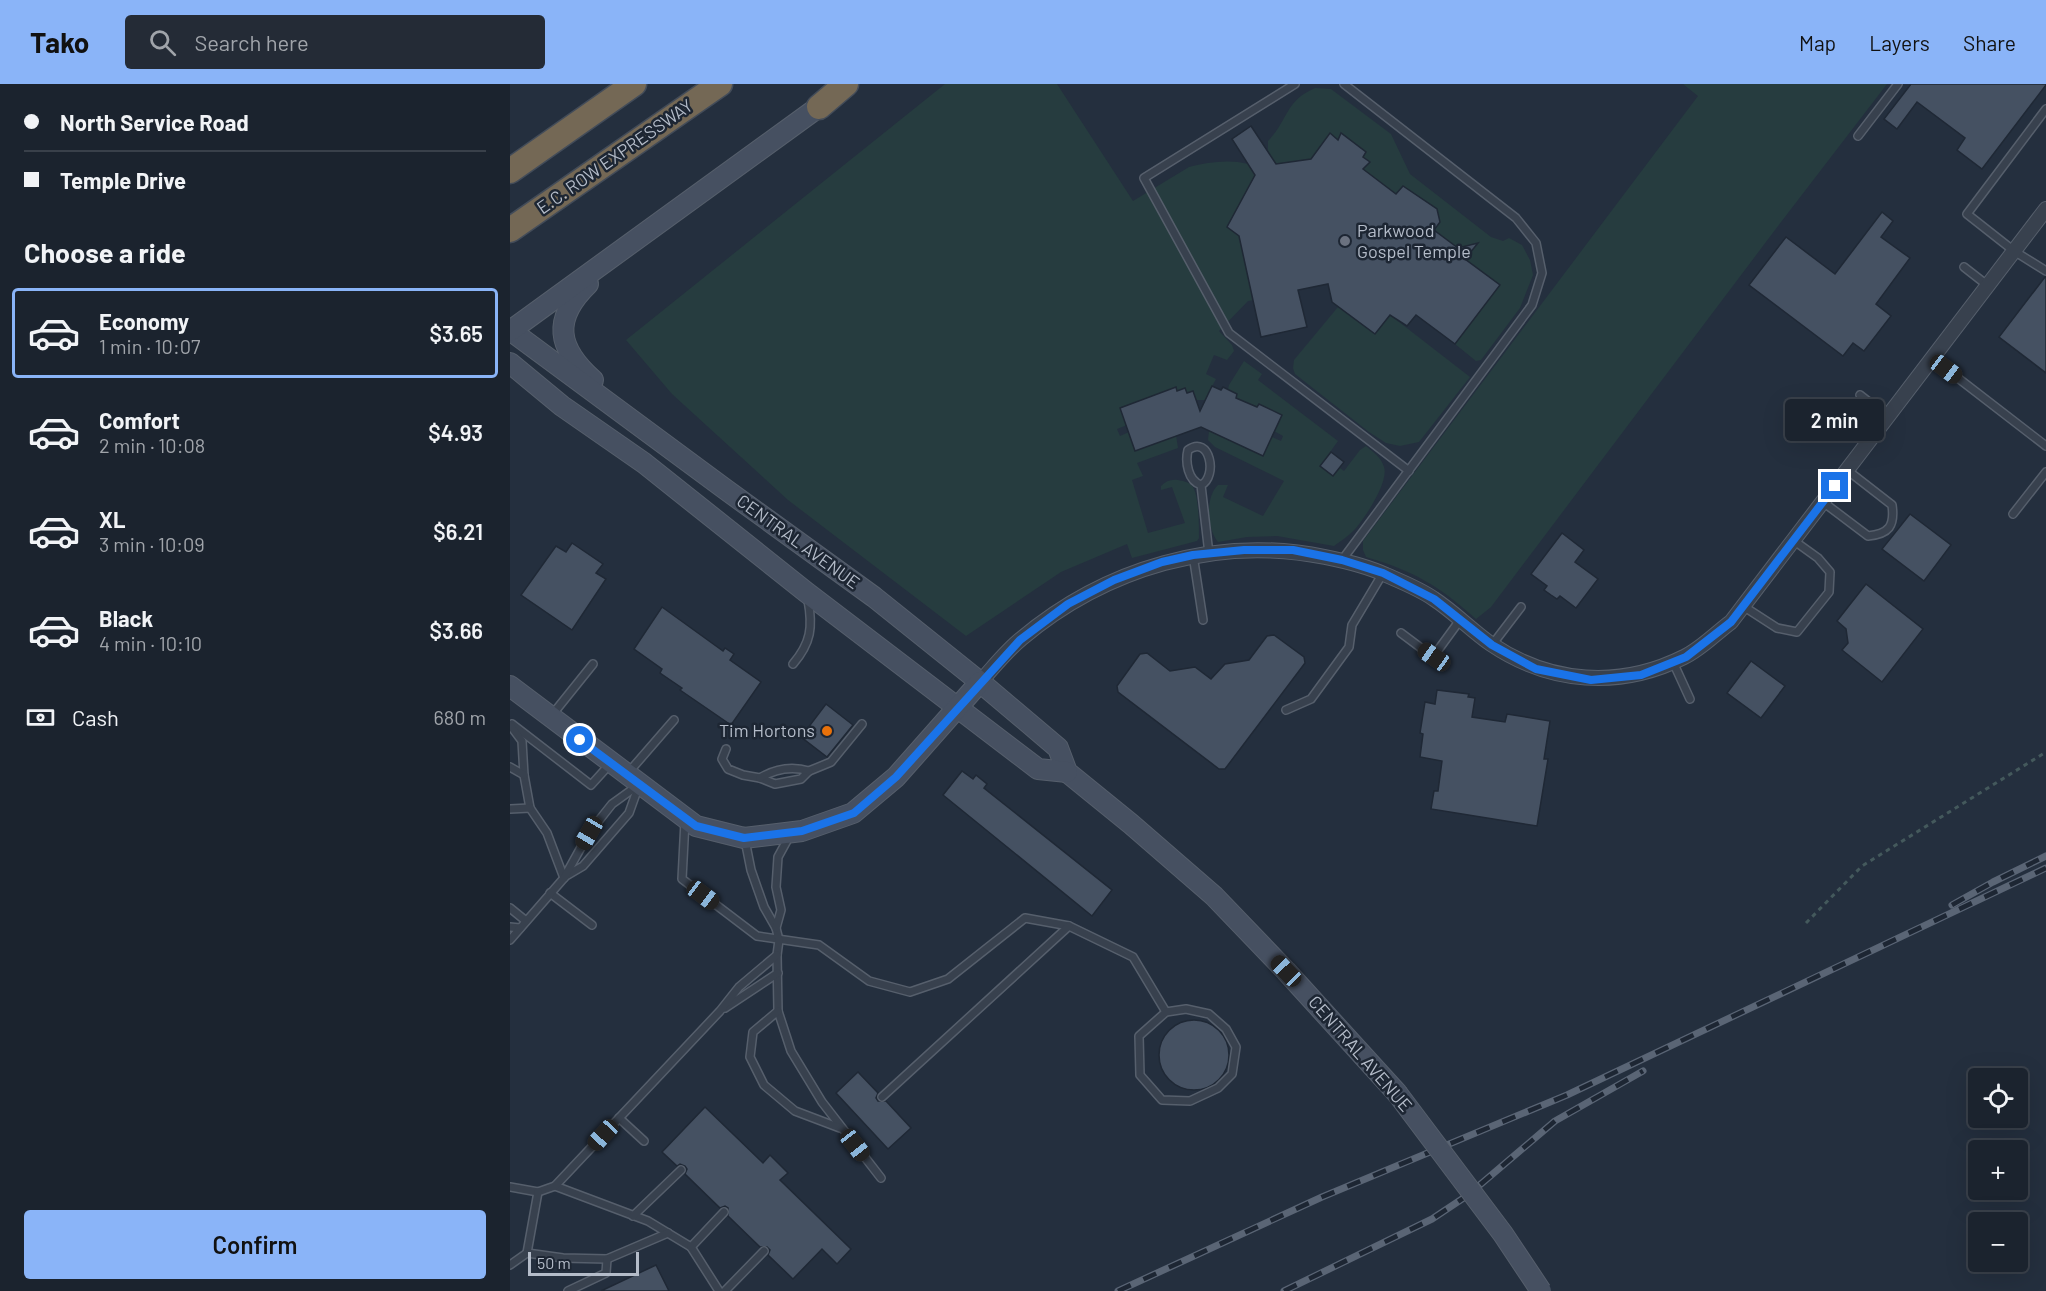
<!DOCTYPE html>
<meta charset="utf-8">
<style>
body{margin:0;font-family:Barlow,sans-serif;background:#242b36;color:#f1f3f6;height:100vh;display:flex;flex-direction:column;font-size:22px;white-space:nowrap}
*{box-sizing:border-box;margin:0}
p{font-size:20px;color:#a0a4aa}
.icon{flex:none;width:33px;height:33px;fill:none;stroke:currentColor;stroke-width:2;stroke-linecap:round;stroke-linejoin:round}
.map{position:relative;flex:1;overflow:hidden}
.sheet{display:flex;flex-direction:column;background:#1b232e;width:510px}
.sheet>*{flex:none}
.top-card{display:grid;align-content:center;height:132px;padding:0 24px;background:#1b232e}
.buttons{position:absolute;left:1458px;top:984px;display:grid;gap:12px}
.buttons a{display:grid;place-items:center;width:60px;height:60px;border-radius:6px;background:#1b232e;box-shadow:0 6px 24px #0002,0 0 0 2px #39404a;font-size:30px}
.scale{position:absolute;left:18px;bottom:15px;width:111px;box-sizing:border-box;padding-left:6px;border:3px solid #b4bcc9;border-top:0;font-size:16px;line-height:21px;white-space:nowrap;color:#b4bcc9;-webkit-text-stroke:4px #1d2633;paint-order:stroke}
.end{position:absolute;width:27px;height:27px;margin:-14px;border:8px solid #1a73e8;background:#fff;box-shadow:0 0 0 3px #fff}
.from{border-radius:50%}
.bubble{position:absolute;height:42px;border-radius:6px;background:#1b232e;box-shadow:0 6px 24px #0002,0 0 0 2px #39404a;font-size:20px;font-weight:600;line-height:42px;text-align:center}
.car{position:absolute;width:18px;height:36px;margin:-18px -9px;border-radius:8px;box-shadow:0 0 4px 2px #0007;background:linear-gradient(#222 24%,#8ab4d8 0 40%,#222 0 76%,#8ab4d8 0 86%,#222 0)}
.top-card b{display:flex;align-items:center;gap:21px;height:57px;font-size:22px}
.top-card b+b{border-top:2px solid #39404a}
.top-card i{width:15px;height:15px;background:#f1f3f6}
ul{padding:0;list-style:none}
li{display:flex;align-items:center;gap:18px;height:90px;margin:0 12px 9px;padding:0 12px;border:3px solid transparent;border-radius:6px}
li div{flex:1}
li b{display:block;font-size:22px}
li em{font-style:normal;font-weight:600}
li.current{border-color:#8ab4f8}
li>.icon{width:54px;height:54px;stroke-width:1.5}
h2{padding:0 24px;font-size:27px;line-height:72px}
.pay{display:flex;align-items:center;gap:15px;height:66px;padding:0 24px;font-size:22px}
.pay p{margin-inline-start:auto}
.cta{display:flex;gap:12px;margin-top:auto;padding:12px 24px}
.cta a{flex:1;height:69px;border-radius:6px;background:#8ab4f8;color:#111;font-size:24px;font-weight:600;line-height:69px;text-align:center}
header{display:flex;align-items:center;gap:36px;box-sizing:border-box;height:84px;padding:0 30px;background:#8ab4f8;color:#111}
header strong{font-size:28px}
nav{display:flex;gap:33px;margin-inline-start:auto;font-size:21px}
.search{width:420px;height:54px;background:#242b36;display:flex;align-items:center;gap:15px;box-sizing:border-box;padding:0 21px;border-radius:6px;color:#a0a4aa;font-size:22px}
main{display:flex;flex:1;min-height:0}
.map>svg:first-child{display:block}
.green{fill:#263c3f}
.building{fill:#455162;stroke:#1f2835;stroke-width:1.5}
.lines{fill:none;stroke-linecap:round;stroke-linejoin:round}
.lane-casing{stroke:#565f6c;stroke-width:10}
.street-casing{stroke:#565f6c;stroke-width:16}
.secondary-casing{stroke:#565f6c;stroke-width:22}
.highway-casing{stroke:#434c59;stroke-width:27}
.path{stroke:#44595c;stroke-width:3;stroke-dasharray:4.5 4.5;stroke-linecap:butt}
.lane{stroke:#38414e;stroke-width:7}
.street{stroke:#38414e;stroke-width:14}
.secondary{stroke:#465061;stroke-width:20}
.highway{stroke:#746855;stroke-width:24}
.rail-casing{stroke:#5a6575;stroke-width:7}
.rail{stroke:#1d2633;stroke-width:4.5;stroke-dasharray:14;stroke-linecap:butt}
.secondary-bridge-casing{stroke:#565f6c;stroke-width:22;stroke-linecap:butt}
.secondary-bridge{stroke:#465061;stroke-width:20}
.route{stroke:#1a73e8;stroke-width:8}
.worship-dot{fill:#6b7280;stroke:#1d2633;stroke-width:2}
.food-dot{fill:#e8710a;stroke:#1d2633;stroke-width:2}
.labels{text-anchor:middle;stroke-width:5;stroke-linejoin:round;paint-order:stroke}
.street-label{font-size:18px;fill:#b4bcc9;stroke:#1d2633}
.poi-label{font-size:18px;fill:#b4bcc9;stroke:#1d2633;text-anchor:start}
</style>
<header>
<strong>Tako</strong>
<div class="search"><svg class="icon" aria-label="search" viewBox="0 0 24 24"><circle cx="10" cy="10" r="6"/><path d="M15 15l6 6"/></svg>Search here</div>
<nav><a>Map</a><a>Layers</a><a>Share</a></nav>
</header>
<main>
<section class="sheet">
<div class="top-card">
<b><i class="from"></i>North Service Road</b>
<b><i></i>Temple Drive</b>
</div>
<h2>Choose a ride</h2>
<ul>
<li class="current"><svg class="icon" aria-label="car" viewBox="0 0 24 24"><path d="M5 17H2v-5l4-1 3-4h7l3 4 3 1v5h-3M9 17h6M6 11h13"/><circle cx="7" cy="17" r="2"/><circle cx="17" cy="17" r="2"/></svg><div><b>Economy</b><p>1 min · 10:07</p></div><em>$3.65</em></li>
<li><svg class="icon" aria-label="car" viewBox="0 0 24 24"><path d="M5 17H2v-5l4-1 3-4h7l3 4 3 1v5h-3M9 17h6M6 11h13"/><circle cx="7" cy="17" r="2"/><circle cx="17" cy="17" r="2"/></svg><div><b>Comfort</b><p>2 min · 10:08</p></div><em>$4.93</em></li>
<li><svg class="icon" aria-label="car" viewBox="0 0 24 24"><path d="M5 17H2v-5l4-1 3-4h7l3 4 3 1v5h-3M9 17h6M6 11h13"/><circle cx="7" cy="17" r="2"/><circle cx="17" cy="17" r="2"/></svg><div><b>XL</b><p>3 min · 10:09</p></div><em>$6.21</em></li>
<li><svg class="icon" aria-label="car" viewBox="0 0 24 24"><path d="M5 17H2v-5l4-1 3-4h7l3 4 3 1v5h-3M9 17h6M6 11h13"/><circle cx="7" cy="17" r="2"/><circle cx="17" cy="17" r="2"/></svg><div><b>Black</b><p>4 min · 10:10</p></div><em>$3.66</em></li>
</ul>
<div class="pay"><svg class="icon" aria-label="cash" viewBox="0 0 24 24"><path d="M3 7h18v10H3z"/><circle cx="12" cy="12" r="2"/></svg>Cash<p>680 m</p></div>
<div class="cta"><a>Confirm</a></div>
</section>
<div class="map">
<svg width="1536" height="1207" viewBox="0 0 1536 1207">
<rect width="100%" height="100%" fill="#242f3e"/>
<!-- green -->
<g class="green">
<path d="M435 0H547L623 117 679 83C698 78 720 75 738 80L745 91 717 142 729 152 744 216 738 217 709 247 722 261 724 267 717 276 704 271 696 290 706 295 695 316H686L683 307 677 309 675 305 667 307 666 304 611 323 617 341 607 345 610 352 619 348 626 367 666 351 668 364 627 379 633 392 622 396 638 449 675 439 662 403 651 406V402C656 397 661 395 668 396 673 397 679 398 682 402 689 409 689 443 689 454L687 457 622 474 617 460 551 488 456 552 278 416 162 310 116 256Z"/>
<path d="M1173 0H1377L1265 146 981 523 966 535C929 502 904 487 856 473L853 466V457L1188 12Z"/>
<path d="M805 4 821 5 881 50 900 90 981 153 993 157 999 154 1012 161 1020 176 1023 191 1010 224 971 276 966 277 945 260 989 201 955 175 962 166 948 164 924 146 930 138 927 124 893 102 886 110 853 85 860 78 853 73 856 68 832 49 828 55 820 50 806 68 808 74 765 80 758 67V57C779 35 775 17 805 4Z"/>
<polygon points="828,223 865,250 880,231 960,293 909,358 890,362 876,359 859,348 785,290 783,284 784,276"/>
<path d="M734 277 752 290 748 296 828 357 810 382 823 392 830 384 834 387 850 366 856 362C863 368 871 373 874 383 879 398 856 432 846 444 840 451 831 457 824 462L767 452 737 453 708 458C697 445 695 413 708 401H718L713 413 753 432 774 397 705 363 698 356 699 347 714 354 716 350 729 361 753 372 762 353 771 357 773 352 764 347 772 331 749 320 747 323 726 314 727 310 718 306 719 301Z"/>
</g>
<!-- building -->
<g class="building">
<polygon points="1401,0 1536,0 1536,1 1472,85 1447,66 1455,54 1407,18 1387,45 1374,35"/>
<polygon points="741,42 766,80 801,75 820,49 828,56 831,49 856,68 853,73 860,78 853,85 886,110 893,102 927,125 930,138 924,146 948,164 968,159 955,175 990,201 945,260 906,231 897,242 880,231 865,250 822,218 818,200 788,206 797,243 751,253 729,152 717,143 745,91 722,55"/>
<polygon points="1372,128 1383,137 1371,153 1400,174 1366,220 1381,232 1354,267 1343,259 1333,272 1239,201 1276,153 1325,190"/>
<polygon points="1535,193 1536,193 1536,289 1489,253"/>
<polygon points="702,302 711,306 713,303 727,310 726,314 747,323 749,320 772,331 753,372 691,343 625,367 610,324 666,303 667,307 675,304 677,309 683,307 690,327"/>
<polygon points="821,368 834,378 823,392 810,382"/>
<polygon points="1400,430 1441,461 1414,497 1372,465"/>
<polygon points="1052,449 1074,466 1065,478 1088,495 1066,524 1050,512 1047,515 1041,511 1034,506 1037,502 1021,490"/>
<polygon points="62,459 93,480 86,489 96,495 62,546 11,511 46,462 56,468"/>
<polygon points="1356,500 1413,545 1372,598 1332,566 1338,559 1336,545 1327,537"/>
<polygon points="152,523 213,567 215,564 224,570 220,576 251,598 221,641 170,606 172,604 150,589 152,585 124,565"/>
<polygon points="764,551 794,573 795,579 715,685 709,685 608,608 607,602 630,570 637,569 660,587 685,583 701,595 715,580 739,576 757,552"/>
<polygon points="1241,577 1275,602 1251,634 1217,609"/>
<polygon points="927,606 959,610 958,613 965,614 962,633 995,638 997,630 1040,637 1034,675 1038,675 1027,742 921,725 924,707 928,707 932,677 910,673 913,650 910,649 915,618 925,620"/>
<polygon points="316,620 343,641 317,673 291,653"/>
<polygon points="452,687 463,695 466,691 477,700 474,704 602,806 582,832 433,711"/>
<circle cx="684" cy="971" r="35"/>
<polygon points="348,988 368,1009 366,1014 368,1017 376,1017 401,1044 378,1065 326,1009"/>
<polygon points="195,1023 253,1079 260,1071 278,1089 270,1096 341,1165 327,1180 312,1165 283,1195 258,1171 260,1166 257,1163 250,1163 218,1132 218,1124 215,1122 210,1124 175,1090 177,1085 175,1082 170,1080 167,1082 152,1068"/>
<polygon points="146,1181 159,1207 91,1207"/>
</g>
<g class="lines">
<defs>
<g id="lane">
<polyline points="785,0 634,94 719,249 899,387"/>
<polyline points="1536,25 1457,130 1504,167 1536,187"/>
<polyline points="1348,52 1388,0"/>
<polyline points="1454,183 1477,201"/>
<polyline points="1422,274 1536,362"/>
<polyline points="1350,311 1377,332"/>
<path d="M691 401C708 393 700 350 678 366 675 378 678 397 691 401L699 470"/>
<path d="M1313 418 1358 452C1379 450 1385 442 1382 421L1337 386"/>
<polyline points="1503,430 1536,388"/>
<polyline points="683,471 693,536"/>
<polyline points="832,476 1022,221 1032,189 1026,159 1006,134 834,0"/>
<polyline points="1233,522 1267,544 1287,548 1319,508 1320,488 1308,474 1283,456"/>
<polyline points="891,549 923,573 950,536"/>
<polyline points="982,561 1011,523"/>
<polyline points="1163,578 1180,615"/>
<path d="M283 580C301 559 303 543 298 516"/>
<polyline points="776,626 801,615 839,563 842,541 873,489"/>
<polyline points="42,631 83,580"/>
<polyline points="2,640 81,701 101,679"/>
<polyline points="0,641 12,657 14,691 20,724 37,749 54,794"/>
<polyline points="216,665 212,675 218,685 233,691 250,694 265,700 291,695 299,687 321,678 352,640"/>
<polyline points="0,683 14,691"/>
<polyline points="118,689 164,636"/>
<path d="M250 694C265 685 282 682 299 687"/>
<polyline points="0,725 20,724"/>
<polyline points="175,737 172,795 247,852 309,861 359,897 400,908 438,895 515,834 559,842 623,873 656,928"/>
<polyline points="235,756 241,786 254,823 266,844 269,856 267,871 268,927 281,967 312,1018 371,1094"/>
<polyline points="56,792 73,782 119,729 129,701"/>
<polyline points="40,809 82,841"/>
<polyline points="0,824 16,837"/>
<polyline points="0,843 10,844"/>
<polyline points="266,844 271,826 266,803 268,773 280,751"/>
<polyline points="0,856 54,794 79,749 102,720 127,702"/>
<polyline points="215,924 268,889"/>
<polygon points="676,925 699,930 716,945 726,963 722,990 708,1004 680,1017 652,1016 630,991 629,952 656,928"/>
<polyline points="268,927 243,948 240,973 254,1001 285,1027 330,1044"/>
<polyline points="372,1013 559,842"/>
<polyline points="109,1034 134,1057"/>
<polyline points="45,1102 138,1137 181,1163 209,1207"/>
<polyline points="0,1103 28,1108 45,1102 210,927 229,903 267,871"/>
<polyline points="123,1132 171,1086"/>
<polyline points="181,1163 214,1128"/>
<polyline points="17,1169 28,1108"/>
<polyline points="0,1181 17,1169 53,1174 97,1175 158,1149"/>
<polyline points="58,1207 96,1189 97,1175"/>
<polyline points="215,1207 254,1167"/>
</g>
<path id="street" d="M470 598C483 584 496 567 511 555 595 484 707 451 815 473 835 477 857 482 876 491 892 498 910 505 924 515 944 528 961 546 981 560 1040 600 1110 605 1174 573 1191 565 1206 549 1221 538L1536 125"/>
<g id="secondary">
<path d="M78 200C42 235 47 264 83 296"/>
<polyline points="0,246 215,405 364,513 470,598 548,664 557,688 621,740 704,812 776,887 887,1009"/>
<polyline points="0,247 321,14"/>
<polyline points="0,279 52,322 134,379 296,508 528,685 557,688"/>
<polyline points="0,602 186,742 234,754 292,747 343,729 386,693 470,598"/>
</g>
<g id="highway">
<polyline points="309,23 336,0"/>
<polyline points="0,87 124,0"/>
<polyline points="0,146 210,0"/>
</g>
</defs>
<!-- lane casing -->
<use href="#lane" class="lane-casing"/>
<!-- street casing -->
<use href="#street" class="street-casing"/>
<!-- secondary casing -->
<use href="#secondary" class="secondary-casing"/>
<!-- highway casing -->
<use href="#highway" class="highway-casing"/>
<!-- path -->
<polyline class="path" points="1296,839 1352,782 1536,668"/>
<!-- lane -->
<use href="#lane" class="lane"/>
<!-- street -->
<use href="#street" class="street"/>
<!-- secondary -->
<use href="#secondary" class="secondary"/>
<!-- highway -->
<use href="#highway" class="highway"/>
<defs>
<g id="rail">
<polyline points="1442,821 1483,798 1536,772"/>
<polyline points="608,1207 812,1113 1057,1011 1536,784"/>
<polyline points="774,1207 922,1135 958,1111 1045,1037 1133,987"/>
</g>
</defs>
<!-- rail casing -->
<use href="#rail" class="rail-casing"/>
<!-- rail -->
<use href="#rail" class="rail"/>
<defs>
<polyline id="secondary-bridge" points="887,1009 993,1150 1031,1207"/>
</defs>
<!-- secondary-bridge casing -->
<use href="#secondary-bridge" class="secondary-bridge-casing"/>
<!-- secondary-bridge -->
<use href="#secondary-bridge" class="secondary-bridge"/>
</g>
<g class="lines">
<!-- route -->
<polyline class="route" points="70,656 186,742 234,754 292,747 344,729 386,693 510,556 558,520 604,496 652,478 683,471 734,466 783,466 832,476 873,489 924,515 982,561 1026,585 1081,596 1131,591 1176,573 1221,538 1325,402"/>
</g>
<!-- markers -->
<circle class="worship-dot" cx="835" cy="157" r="6"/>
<circle class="food-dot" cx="317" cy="647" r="6"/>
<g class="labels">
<!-- street labels -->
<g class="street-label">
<text transform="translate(105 73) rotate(-35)" y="6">E.C. ROW EXPRESSWAY</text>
<text transform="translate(288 458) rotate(36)" y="6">CENTRAL AVENUE</text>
<text transform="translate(850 970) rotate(49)" y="6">CENTRAL AVENUE</text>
</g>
<!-- poi labels -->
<g class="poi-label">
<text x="847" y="153">Parkwood<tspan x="847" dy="21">Gospel Temple</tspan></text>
<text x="305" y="653" text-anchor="end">Tim Hortons</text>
</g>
</g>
</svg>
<div class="buttons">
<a><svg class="icon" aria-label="locate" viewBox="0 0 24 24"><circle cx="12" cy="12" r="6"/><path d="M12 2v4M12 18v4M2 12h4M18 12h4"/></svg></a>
<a>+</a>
<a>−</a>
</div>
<div class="scale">50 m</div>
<i class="end from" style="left:70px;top:656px"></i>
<i class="end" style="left:1325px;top:402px"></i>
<div class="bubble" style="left:1275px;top:315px;width:99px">2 min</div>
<i class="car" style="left:1436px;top:285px;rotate:127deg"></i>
<i class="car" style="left:924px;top:573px;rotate:305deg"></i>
<i class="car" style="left:79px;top:749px;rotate:210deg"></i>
<i class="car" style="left:193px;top:811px;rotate:127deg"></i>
<i class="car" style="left:776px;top:887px;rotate:316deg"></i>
<i class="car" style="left:93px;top:1051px;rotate:223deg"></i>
<i class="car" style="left:345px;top:1061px;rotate:142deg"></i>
</div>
</main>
